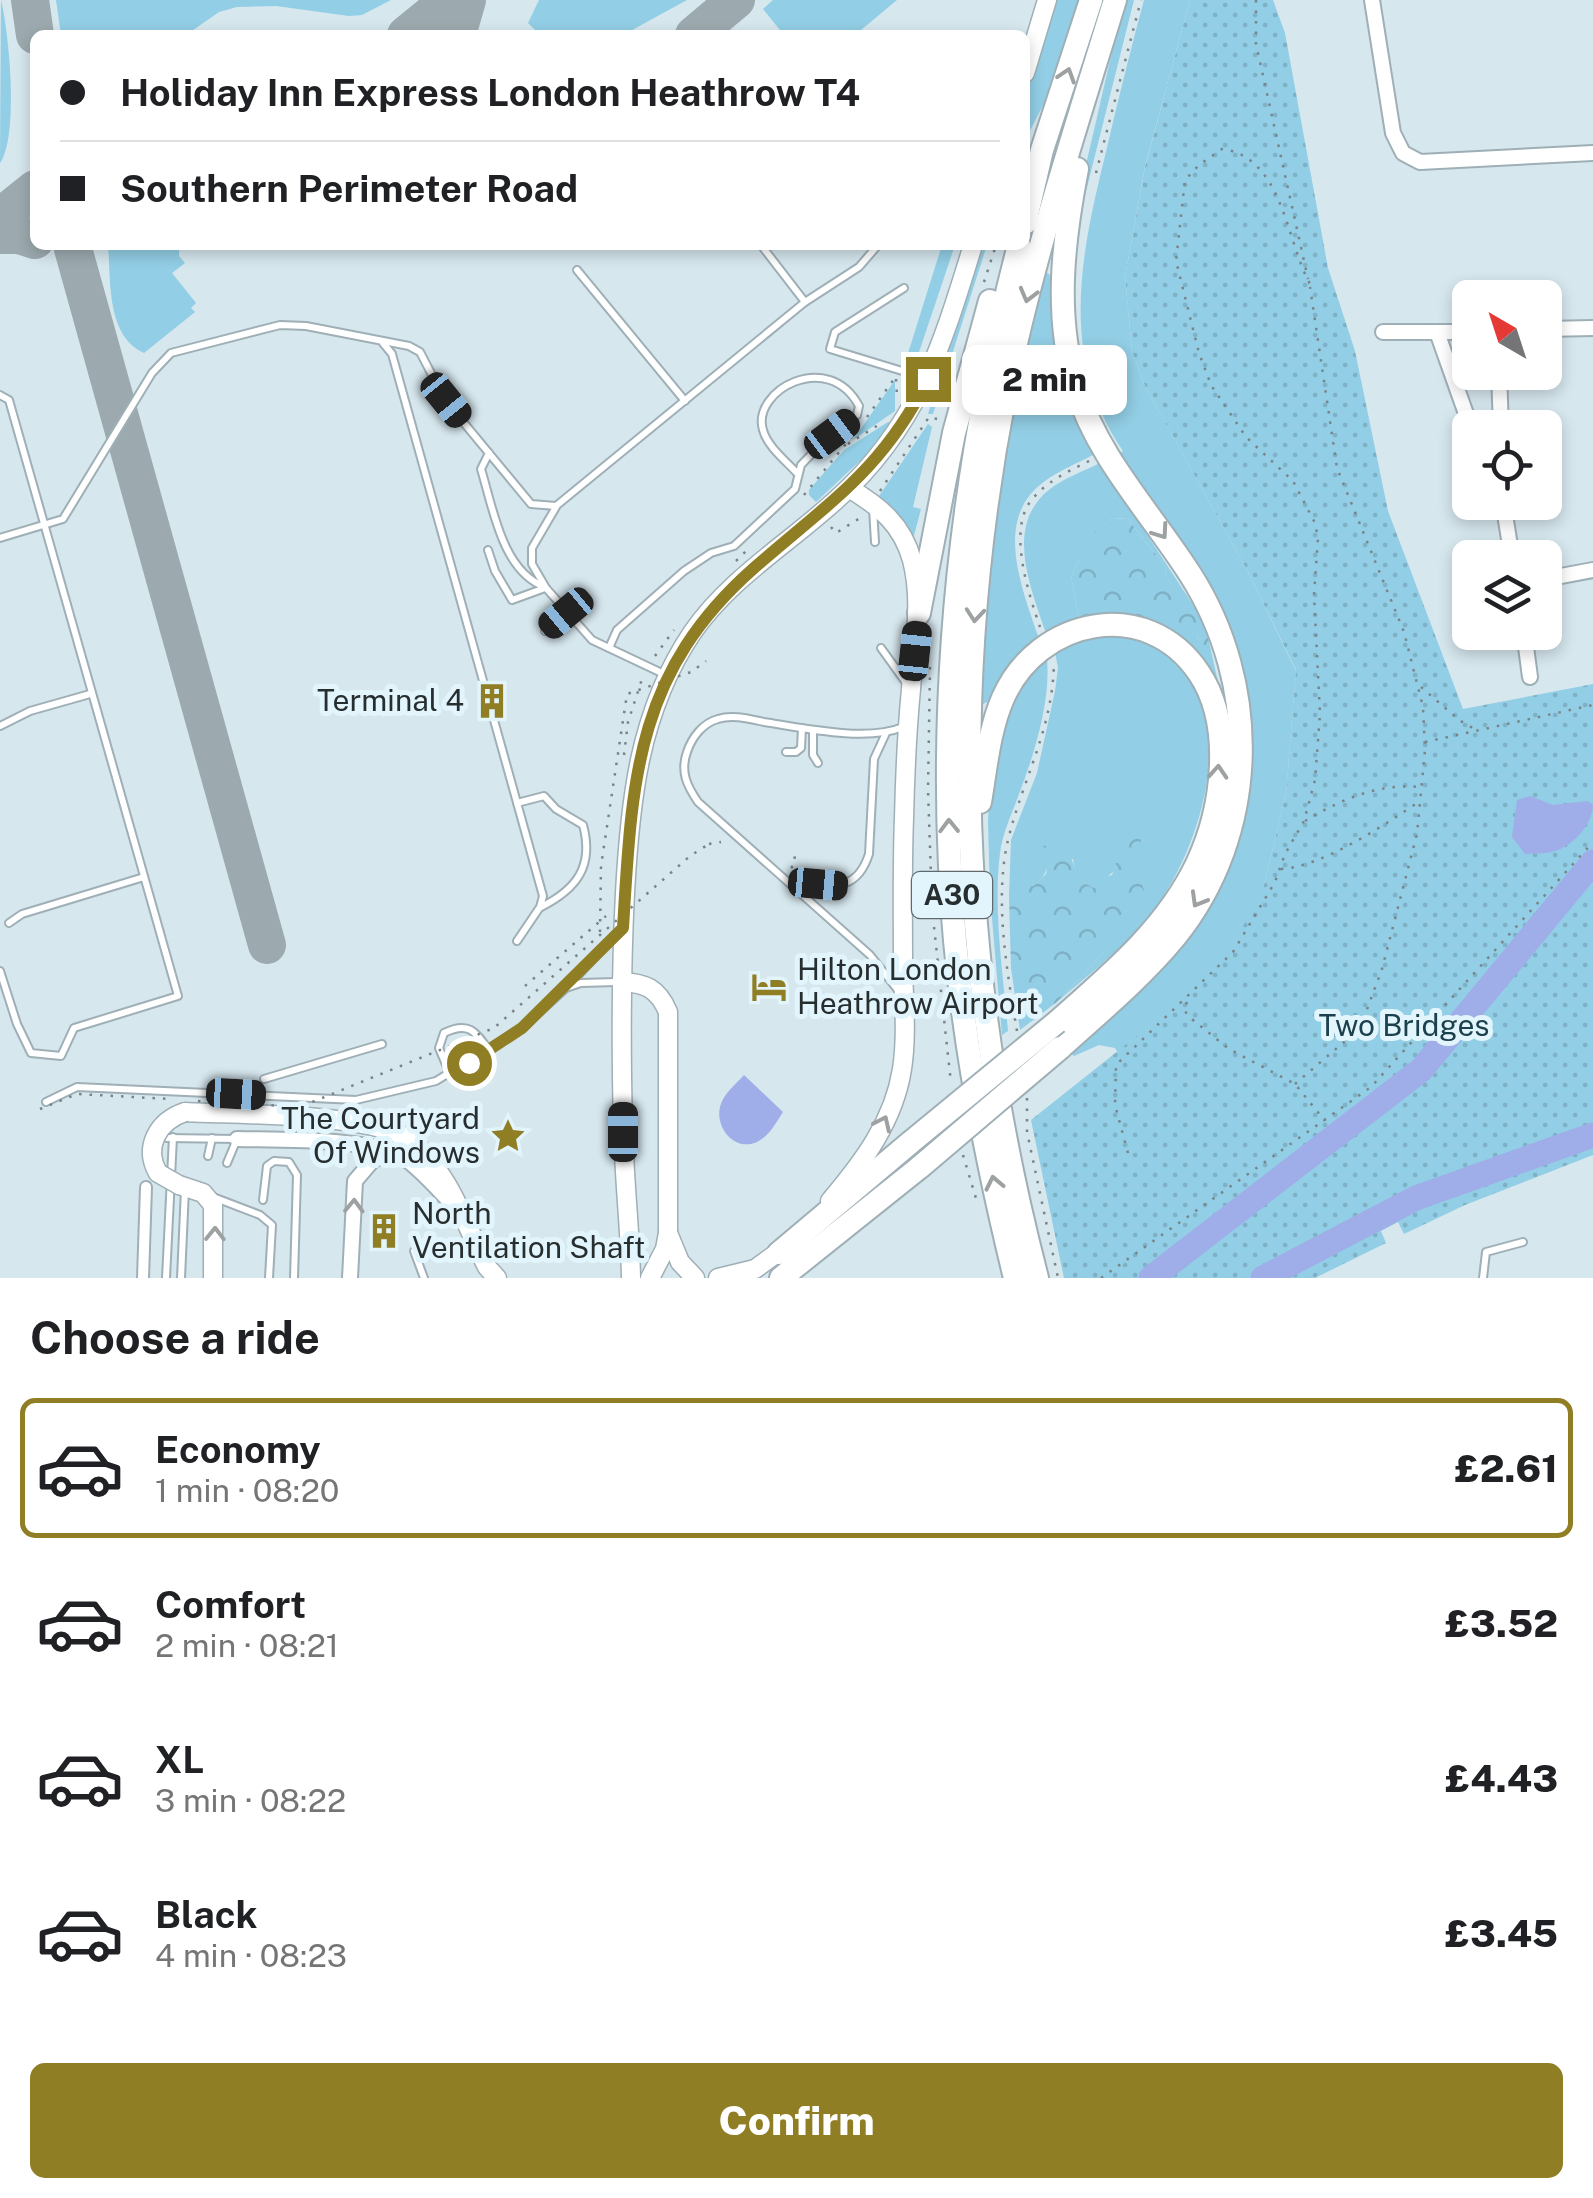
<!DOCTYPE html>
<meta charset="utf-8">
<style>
body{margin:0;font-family:"Public Sans",sans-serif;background:#f6f6f6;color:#202124;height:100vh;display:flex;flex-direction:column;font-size:38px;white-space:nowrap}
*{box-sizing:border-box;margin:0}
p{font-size:32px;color:#757577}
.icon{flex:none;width:55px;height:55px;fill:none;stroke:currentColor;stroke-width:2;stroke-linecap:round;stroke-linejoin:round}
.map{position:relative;height:1278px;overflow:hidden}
.details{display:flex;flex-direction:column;background:#fff;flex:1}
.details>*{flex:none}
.top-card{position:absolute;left:30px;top:30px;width:1000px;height:220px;border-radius:15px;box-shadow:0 5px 15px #0003;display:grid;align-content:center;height:220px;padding:0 30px;background:#fff}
.needle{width:65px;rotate:321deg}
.tools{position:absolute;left:1452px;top:280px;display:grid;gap:20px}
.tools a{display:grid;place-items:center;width:110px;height:110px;border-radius:15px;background:#fff;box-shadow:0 5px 15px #0003;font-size:50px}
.end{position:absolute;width:45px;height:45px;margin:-22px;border:12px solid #907e25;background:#fff;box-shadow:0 0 0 5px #fff}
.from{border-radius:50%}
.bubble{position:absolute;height:70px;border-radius:15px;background:#fff;box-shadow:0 5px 15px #0003;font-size:32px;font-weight:800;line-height:70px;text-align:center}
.car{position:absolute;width:30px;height:60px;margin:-30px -15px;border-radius:12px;box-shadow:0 0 8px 2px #0007;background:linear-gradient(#222 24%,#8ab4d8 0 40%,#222 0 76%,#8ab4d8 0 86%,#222 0)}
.top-card b{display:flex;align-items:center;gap:35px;height:95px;font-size:38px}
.top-card b+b{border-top:2px solid #e0e0e0}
.top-card i{width:25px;height:25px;background:#202124}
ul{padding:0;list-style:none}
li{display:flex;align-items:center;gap:30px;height:140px;margin:0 20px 15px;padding:0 10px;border:5px solid transparent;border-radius:15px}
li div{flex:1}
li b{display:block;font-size:38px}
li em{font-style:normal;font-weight:800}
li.selected{border-color:#907e25}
li>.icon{width:90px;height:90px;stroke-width:1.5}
h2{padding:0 30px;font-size:45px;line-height:120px}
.cta{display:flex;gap:20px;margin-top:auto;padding:20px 30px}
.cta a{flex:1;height:115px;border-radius:15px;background:#907e25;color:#fff;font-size:40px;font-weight:800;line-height:115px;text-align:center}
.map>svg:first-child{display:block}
.green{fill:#92cee5}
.forest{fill:url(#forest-crowns)}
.park{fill:url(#park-dots)}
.water{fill:#9fade9}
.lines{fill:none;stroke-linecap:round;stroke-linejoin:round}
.river{stroke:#9fade9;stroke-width:25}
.taxiway{stroke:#9caaaf;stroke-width:38}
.service-casing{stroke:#9fafb6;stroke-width:10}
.pedestrian-casing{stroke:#9fafb6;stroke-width:14}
.minor-casing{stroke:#9fafb6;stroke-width:18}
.tertiary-casing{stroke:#9fafb6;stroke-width:21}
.trunk-casing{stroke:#9fafb6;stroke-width:26}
.path{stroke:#798489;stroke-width:2.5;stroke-dasharray:2.5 8;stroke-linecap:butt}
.service{stroke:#fff;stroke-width:6}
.pedestrian{stroke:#fff;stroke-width:10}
.minor{stroke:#fff;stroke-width:14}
.tertiary{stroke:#fff;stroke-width:18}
.trunk{stroke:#fff;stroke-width:22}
.tertiary-bridge-casing{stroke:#9fafb6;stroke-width:21;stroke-linecap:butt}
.trunk-bridge-casing{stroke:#9fafb6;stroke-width:26;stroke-linecap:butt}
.path-bridge{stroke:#798489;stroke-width:2.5;stroke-dasharray:2.5 8;stroke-linecap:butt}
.tertiary-bridge{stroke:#fff;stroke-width:18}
.trunk-bridge{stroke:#fff;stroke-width:22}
.oneway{stroke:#9ea1a2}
.route{stroke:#907e25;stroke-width:12}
.labels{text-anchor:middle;stroke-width:10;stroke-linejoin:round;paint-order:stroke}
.shield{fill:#e3f5fc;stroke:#5f6a6d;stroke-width:2.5}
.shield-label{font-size:28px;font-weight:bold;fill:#272e30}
.poi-label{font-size:30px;fill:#272e30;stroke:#e3f5fc;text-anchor:end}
.park-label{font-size:30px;fill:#1c414e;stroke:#e3f5fc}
</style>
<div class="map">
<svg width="1593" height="1278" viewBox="0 0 1593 1278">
<defs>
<pattern id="forest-crowns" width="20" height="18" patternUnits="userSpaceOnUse" patternTransform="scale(2.5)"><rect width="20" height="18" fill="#92cee5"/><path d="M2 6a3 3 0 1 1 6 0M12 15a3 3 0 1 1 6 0" fill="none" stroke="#7eb1c5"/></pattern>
<pattern id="park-dots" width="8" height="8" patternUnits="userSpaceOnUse" patternTransform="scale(2.5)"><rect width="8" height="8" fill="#92cee5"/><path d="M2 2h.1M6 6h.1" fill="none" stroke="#7eb1c5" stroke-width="1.8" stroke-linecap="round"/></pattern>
</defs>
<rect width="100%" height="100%" fill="#d6e7ee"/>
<!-- green -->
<g class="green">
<path d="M1 0C9 33 19 135 0 163Z"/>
<polygon points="56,0 391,0 362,15 349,16 276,6 237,7 219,12 186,35 61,35"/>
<polygon points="539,0 687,0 623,35 540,35 528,23"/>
<polygon points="773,0 897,0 855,35 784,35 763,9"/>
<polygon points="1055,0 1079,0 1046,100 1025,140 1025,99"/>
<polygon points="1124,0 1134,0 1076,231 1069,342 1073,221"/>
<path d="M1144 0H1190L1145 166 1125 277 1132 351 1145 386 1247 570 1296 671 1286 793 1264 885 1249 920 1230 949 1180 1002 1118 1053 1115 1048 1099 1045 1074 1056 1066 1049 1197 913 1240 684 1113 457 1123 451C1059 358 1080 258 1105 156 1117 104 1130 52 1144 0Z"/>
<path d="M108 245H179V256L185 263 172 273 196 303 191 308 195 312 144 353C106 336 111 281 108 245Z"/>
<polygon points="942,245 955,245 916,361 904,366"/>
<polygon points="980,245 987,245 933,414 928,414"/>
<path d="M1045 271 1051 276C1053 345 1063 393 1093 455 1078 463 1060 470 1045 481 992 518 1022 588 1039 639L1012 663 991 700 981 705 974 689 998 461Z"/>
<polygon points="895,380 895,411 853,440"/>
<polygon points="888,422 891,423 865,456 816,502 809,495 809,490 844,450"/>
<polygon points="928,424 932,427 913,507 921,509 911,547 877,499"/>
<path d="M1100 463 1197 611 1208 637 1198 640 1194 613 1166 577 1165 566 1128 519 1112 518 1082 544 1081 557 1071 576 1079 619 1046 632 1044 628C1029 583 1005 524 1050 489 1064 478 1084 471 1100 463Z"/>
<path d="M1116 632C1138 639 1161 645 1177 662 1236 726 1203 836 1161 900 1134 940 1093 971 1057 1002L1103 954 1139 877 1140 826 1127 829V860L1094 888C1080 882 1075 874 1073 859L1047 868C1042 885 1024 890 1009 897L1011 840 1037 773 1055 691 1058 668 1054 646Z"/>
<path d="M1046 651C1053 695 1035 752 1019 794 1012 814 1003 831 1000 853 993 910 1003 973 1008 1031L1002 1035 990 895 988 821 992 751 996 727Z"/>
</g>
<!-- forest -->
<g class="forest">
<polygon points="1112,518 1128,519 1165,566 1166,577 1195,613 1198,640 1208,637 1226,718 1195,660 1079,619 1071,576 1081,557 1081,544"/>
<path d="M1140 825 1141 848 1151 865 1139 877 1144 890 1103 954 1057 1002 1020 1030 1011 968 1009 897 1021 884 1033 886 1046 874 1047 868 1036 857 1042 846 1066 844C1074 861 1074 880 1094 888L1099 878 1112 875 1116 863 1127 860V829Z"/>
</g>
<!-- park -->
<polygon class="park" points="1190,0 1273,0 1285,33 1328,268 1355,351 1388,511 1463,709 1593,684 1593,1155 1465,1205 1404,1234 1398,1222 1381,1231 1386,1243 1315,1278 1064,1278 1031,1120 1172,1008 1236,940 1264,885 1286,793 1296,670 1247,570 1145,386 1132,351 1125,277 1145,167"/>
<!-- water -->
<g class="water">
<path d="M1530 796 1553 805 1588 801 1593 805C1593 825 1570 849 1551 852 1543 854 1533 853 1525 854L1512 837 1517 800Z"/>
<path d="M744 1075 783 1112C776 1123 769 1136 757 1142 735 1152 715 1128 720 1107 723 1094 736 1084 744 1075Z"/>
</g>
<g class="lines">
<!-- river -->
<g class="river">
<polyline points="1151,1278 1421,1070 1593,862"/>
<polyline points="1263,1278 1416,1198 1593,1135"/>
</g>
<!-- taxiway -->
<g class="taxiway">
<polyline points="30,0 35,35"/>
<polyline points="406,35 449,0"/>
<polyline points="457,35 467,0"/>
<polyline points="694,35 736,0"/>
<polyline points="0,217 35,189"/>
<polyline points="0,235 19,235 35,240"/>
<polyline points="72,245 267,945"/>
</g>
<defs>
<g id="service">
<polyline points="761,245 805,302"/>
<polyline points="577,270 685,401"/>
<polyline points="904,288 835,332 830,349 922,377"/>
<polyline points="383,343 392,354 543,896 540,907 517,941"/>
<polyline points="0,395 9,400 178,996 74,1028 61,1056 31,1053 17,1024 0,971"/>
<path d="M489 453 481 469C493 508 502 571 545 587"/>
<polyline points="556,507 532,548 532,564 546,588 592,640 666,675"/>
<polyline points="873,508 875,542"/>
<polyline points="0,538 63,519 152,373 171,353 280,325 306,326 409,346 420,352 445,400 531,504 556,506 805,302 859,267 878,245"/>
<polyline points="488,550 495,571 512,600 545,588"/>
<polyline points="545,631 566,613"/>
<path d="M609 648 617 630 684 571 711 553 734 546 795 489 801 465 831 434 857 415 859 406C828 348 751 391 763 430 767 446 786 461 797 473"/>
<polyline points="881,648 907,684"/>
<polyline points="0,726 30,711 90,694"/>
<polyline points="813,730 813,755 818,763"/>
<polyline points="786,752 796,752 801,748 802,728"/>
<path d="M517 803 544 796 556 809 583 825C594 866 577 889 541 907"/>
<path d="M796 882C831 885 856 894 869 854L874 759 886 733"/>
<polyline points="9,923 22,914 144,877"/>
<polyline points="567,987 620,930"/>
<path d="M897 989 870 955 698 802C687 786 680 772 687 752 692 737 703 723 718 719 732 714 750 719 764 722 803 728 867 742 903 727"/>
<path d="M450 1074 439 1048 444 1033C468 1021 476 1031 489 1051"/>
<polyline points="264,1079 382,1044"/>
<polyline points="46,1102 77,1087 356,1100 436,1081 522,1028 566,988 581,983 616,982"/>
<polyline points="167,1138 237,1139 227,1163"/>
<polyline points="208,1156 212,1138"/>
<polyline points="213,1197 260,1215 272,1225 269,1278"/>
<polyline points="263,1200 267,1166 274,1161 289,1162 297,1175 294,1278"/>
<polyline points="414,1251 424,1278"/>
<polyline points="166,1278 173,1137"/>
<polyline points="181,1278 185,1189"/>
<polyline points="1483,1278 1486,1252 1523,1242"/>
</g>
<polyline id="pedestrian" points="143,1278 146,1187"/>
<g id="minor">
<polyline points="1372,0 1393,133 1403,153 1420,162 1593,153"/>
<polyline points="1545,329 1593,328"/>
<polyline points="1383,332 1470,332"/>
<polyline points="1437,332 1471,428"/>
<polyline points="1499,372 1501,428"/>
<polyline points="1503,502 1512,558"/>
<polyline points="1545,579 1593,570"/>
<polyline points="1524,632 1530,677"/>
<path d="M237 1139C278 1140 375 1137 407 1160 423 1172 438 1189 452 1204"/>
<polyline points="350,1278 355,1181 373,1160 390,1152"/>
</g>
<g id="tertiary">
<polyline points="1025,73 1047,0"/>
<path d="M621 982C645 983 658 988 668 1012V1233L665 1249 650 1278"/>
<path d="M185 1112C235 1115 377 1112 412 1142 449 1172 466 1226 487 1267L497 1278"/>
<polyline points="179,1185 203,1193 213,1205 213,1278"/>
<path d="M830 1201C863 1162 894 1121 902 1069 907 1037 904 1003 903 970 903 920 902 868 904 818 905 775 907 731 911 689 914 645 923 603 912 560 902 524 880 507 849 488"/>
<polyline points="668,1233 680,1262 695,1278"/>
<path d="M631 1278C630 1227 624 1178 623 1127 621 1049 621 971 625 893 630 800 639 712 692 633 729 579 788 544 836 500 918 427 942 346 973 245"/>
<polyline points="718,1278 755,1269 788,1245"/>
</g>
<g id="trunk">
<polyline points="1025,223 1042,150 1091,0"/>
<polyline points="919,613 954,433 990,301"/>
<path d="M980 802C986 767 989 730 1003 698 1038 618 1147 595 1199 673 1234 725 1223 809 1197 864 1166 929 1110 975 1057 1022"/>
<path d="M1060 1048C1100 1012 1141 978 1175 937 1259 833 1261 685 1190 574 1151 513 1097 457 1076 387 1054 316 1063 241 1077 169"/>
<polyline points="779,1253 911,1142"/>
<polyline points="781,1278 920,1167"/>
<path d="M1015 1278C982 1143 956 1006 950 867 940 657 966 448 1019 245"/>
<path d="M1037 1278C961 986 947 690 1005 394 1032 260 1075 130 1115 0"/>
</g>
</defs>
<!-- service casing -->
<use href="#service" class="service-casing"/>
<!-- pedestrian casing -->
<use href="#pedestrian" class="pedestrian-casing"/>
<!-- minor casing -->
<use href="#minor" class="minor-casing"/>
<!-- tertiary casing -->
<use href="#tertiary" class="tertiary-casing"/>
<!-- trunk casing -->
<use href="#trunk" class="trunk-casing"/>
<!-- path -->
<g class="path">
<polyline points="1256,0 1256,44 1308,279"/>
<polyline points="1096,173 1141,0"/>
<polyline points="984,282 996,245"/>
<polyline points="896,379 897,396"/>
<polyline points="867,417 894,379"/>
<polyline points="848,444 880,424"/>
<polyline points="880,491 929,417 937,419"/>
<polyline points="804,495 859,428"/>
<polyline points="831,527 836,533 860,518"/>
<polyline points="736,561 748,549"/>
<path d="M1040 627C1029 595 1008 532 1030 502 1045 482 1067 472 1089 461"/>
<polyline points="655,656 674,630"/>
<polyline points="930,667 928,790 932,904"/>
<polyline points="1421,687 1459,720 1478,731"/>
<polyline points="1425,742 1593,705"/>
<polyline points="624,755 628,722 643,676"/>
<path d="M1305 821C1340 800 1378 783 1420 787"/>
<polyline points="709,844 721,842"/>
<polyline points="791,868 794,865 795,854"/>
<path d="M1281 869C1322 867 1386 824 1420 801"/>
<polyline points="934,927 951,1083"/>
<polyline points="525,986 606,916"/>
<polyline points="1187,1002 1184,1009 1188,1016 1229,1049 1295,1084 1325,1121"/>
<path d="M1017 1031C1007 971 994 900 1008 840 1023 778 1053 729 1054 662"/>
<polyline points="1295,1084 1351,1036 1366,1012 1382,969 1417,834 1425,750 1423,707 1404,632 1337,468 1310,287"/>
<polyline points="1027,1098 1027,1132 1058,1278"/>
<path d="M1128 1153 1115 1105 1116 1065 1233 952 1275 882 1285 854 1304 821 1315 780 1320 714 1314 595 1318 538 1315 523 1293 481 1246 437 1211 385 1199 353 1176 261 1185 180 1199 165 1222 149C1283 157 1286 241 1310 284"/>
<polyline points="963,1155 978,1205"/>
<polyline points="1101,1278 1371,1087 1593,842"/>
</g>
<!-- service -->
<use href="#service" class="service"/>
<!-- pedestrian -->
<use href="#pedestrian" class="pedestrian"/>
<!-- minor -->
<use href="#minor" class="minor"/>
<!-- tertiary -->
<use href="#tertiary" class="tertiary"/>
<!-- trunk -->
<use href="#trunk" class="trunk"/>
<defs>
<path id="tertiary-bridge" d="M179 1185 158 1173C143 1147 158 1121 185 1112"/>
<g id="trunk-bridge">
<polyline points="911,1142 1057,1022"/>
<polyline points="920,1167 1060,1048"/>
</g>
</defs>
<!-- tertiary-bridge casing -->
<use href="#tertiary-bridge" class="tertiary-bridge-casing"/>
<!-- trunk-bridge casing -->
<use href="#trunk-bridge" class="trunk-bridge-casing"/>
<!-- path-bridge -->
<g class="path-bridge">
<polyline points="600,932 601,866 627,694 691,672 706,661"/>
<polyline points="469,1041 484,1075"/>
<polyline points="198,1101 300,1107 494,1028 690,856 709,844"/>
<polyline points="40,1109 77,1094 170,1099"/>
</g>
<!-- tertiary-bridge -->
<use href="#tertiary-bridge" class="tertiary-bridge"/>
<!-- trunk-bridge -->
<use href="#trunk-bridge" class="trunk-bridge"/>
</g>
<!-- one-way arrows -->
<defs><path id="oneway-chevron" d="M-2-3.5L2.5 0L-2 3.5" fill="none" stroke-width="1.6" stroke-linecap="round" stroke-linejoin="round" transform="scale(2.5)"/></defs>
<g class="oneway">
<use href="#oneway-chevron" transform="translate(1067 75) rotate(-72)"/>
<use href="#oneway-chevron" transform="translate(1028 295) rotate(105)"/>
<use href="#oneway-chevron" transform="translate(1161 532) rotate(55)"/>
<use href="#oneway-chevron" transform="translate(975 615) rotate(95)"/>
<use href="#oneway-chevron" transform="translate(1218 772) rotate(-86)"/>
<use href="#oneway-chevron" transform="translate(949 826) rotate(-91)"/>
<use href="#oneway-chevron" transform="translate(1198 900) rotate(120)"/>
<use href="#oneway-chevron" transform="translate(883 1123) rotate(-65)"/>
<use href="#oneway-chevron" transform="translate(994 1183) rotate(-102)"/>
<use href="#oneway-chevron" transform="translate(354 1206) rotate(-88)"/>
<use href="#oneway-chevron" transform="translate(215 1234) rotate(-89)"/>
</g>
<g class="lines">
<!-- route -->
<path class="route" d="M469 1063 522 1028 623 928C632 780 635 673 754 568 828 503 882 471 928 379"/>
</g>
<!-- icons -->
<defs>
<symbol id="building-bare" viewBox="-9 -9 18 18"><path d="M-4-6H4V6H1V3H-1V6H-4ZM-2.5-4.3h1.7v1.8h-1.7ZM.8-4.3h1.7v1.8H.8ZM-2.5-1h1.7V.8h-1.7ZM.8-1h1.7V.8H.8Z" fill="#907e25" stroke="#e3f5fc" stroke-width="2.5" paint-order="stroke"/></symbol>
<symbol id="hotel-bare" viewBox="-9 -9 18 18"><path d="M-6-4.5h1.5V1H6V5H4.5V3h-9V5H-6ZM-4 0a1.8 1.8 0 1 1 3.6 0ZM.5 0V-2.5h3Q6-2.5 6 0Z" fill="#907e25" stroke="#e3f5fc" stroke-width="2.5" paint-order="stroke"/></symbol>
<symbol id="sight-bare" viewBox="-9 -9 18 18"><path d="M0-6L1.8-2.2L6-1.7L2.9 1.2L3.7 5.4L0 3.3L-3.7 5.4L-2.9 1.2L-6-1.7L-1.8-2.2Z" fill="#907e25" stroke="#e3f5fc" stroke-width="2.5" paint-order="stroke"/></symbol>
</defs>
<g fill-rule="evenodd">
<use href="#building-bare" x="467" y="676" width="50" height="50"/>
<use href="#hotel-bare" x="744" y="962" width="50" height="50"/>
<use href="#sight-bare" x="483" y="1111" width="50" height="50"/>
<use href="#building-bare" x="359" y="1206" width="50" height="50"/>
</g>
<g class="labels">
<!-- shield labels -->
<rect class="shield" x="912" y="872" width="80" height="46" rx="8"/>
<g class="shield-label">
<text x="952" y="905">A30</text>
</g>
<!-- poi labels -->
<g class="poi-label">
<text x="464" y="711">Terminal 4</text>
<text x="797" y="980" text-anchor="start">Hilton London<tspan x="797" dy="34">Heathrow Airport</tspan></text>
<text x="480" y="1129">The Courtyard<tspan x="480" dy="34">Of Windows</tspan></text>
<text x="412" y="1224" text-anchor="start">North<tspan x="412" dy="34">Ventilation Shaft</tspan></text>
</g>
<!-- park labels -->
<g class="park-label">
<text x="1404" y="1036">Two Bridges</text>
</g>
</g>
</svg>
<div class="tools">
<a><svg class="needle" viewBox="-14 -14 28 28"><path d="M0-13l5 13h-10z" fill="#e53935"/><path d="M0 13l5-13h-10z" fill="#757577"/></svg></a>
<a><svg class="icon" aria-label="locate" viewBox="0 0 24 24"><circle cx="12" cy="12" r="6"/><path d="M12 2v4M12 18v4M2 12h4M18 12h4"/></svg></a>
<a><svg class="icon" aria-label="layers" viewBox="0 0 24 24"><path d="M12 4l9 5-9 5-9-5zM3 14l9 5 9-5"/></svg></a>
</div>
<i class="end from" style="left:469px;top:1063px"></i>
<i class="end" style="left:928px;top:379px"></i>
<div class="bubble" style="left:962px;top:345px;width:165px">2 min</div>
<i class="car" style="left:446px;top:400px;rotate:141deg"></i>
<i class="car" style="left:832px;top:434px;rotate:53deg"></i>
<i class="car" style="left:566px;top:613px;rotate:230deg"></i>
<i class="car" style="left:915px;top:651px;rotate:6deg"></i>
<i class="car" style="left:818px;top:884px;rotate:95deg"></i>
<i class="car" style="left:236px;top:1094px;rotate:93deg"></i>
<i class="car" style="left:623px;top:1132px;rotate:0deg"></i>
<div class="top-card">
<b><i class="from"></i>Holiday Inn Express London Heathrow T4</b>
<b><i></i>Southern Perimeter Road</b>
</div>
</div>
<section class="details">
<h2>Choose a ride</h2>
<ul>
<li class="selected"><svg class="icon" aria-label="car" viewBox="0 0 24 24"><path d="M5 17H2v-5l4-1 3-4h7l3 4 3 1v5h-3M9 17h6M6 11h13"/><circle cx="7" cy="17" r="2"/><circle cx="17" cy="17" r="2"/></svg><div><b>Economy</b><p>1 min · 08:20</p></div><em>£2.61</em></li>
<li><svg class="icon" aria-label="car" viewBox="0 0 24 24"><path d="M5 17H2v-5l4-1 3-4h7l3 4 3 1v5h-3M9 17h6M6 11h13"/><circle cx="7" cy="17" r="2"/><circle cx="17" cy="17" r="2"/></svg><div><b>Comfort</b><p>2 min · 08:21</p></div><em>£3.52</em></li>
<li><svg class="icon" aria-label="car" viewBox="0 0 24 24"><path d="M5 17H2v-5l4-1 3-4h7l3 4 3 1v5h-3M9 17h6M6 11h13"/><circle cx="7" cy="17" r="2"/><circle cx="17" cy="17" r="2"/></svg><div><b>XL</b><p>3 min · 08:22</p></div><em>£4.43</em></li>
<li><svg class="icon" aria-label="car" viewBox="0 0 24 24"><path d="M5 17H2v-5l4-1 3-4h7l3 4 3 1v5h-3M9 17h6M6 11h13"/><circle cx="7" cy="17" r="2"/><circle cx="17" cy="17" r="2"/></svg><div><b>Black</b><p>4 min · 08:23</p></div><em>£3.45</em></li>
</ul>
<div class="cta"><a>Confirm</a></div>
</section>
